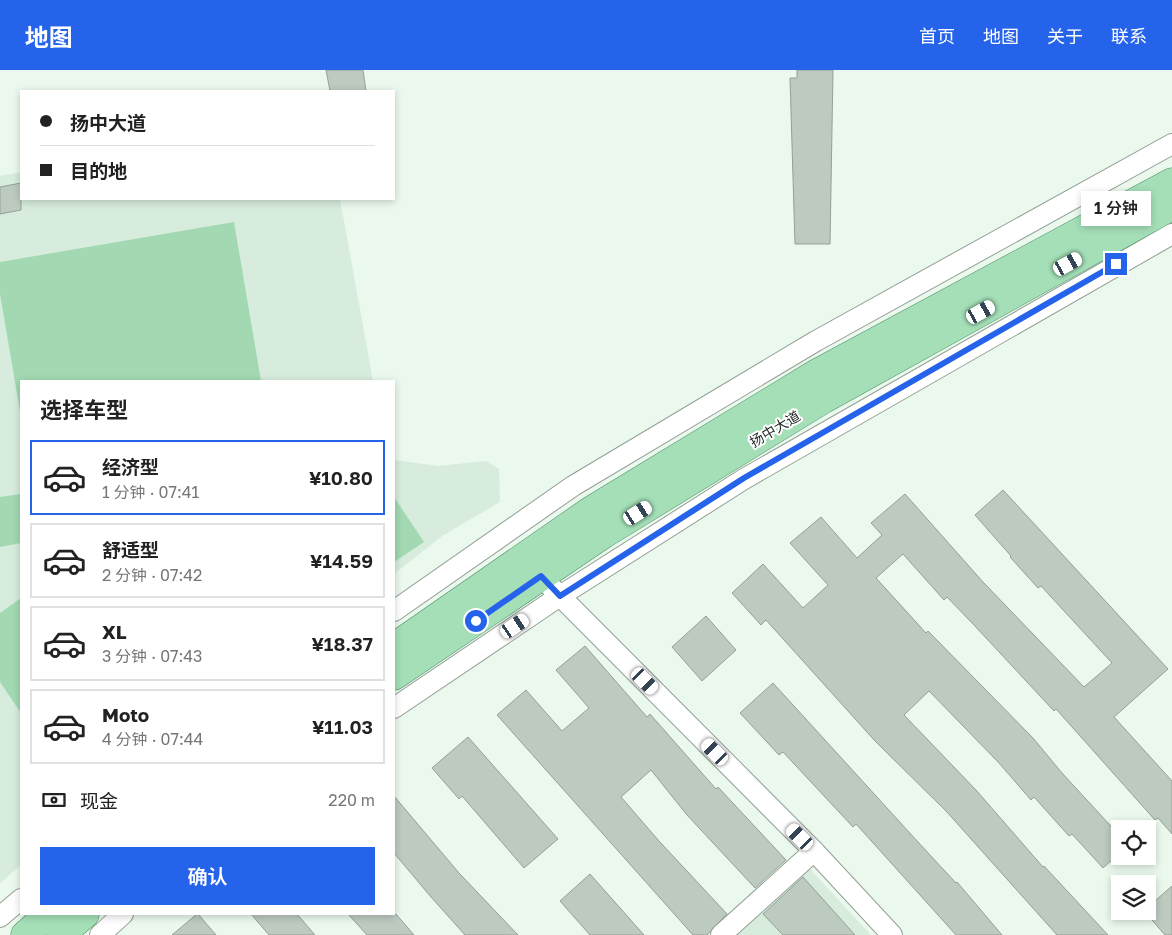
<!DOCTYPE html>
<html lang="zh">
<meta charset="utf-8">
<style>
body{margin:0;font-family:"Golos Text","Noto Sans SC",sans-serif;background:#f6f6f6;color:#222;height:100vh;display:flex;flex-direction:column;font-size:19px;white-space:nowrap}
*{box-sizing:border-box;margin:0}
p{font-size:16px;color:#767676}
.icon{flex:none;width:28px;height:28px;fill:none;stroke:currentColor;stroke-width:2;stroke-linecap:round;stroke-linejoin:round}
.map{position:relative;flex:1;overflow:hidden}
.sheet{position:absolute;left:20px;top:310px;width:375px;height:535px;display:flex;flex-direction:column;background:#fff;border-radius:0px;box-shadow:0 2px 8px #0003}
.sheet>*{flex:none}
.hud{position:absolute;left:20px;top:20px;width:375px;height:110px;border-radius:0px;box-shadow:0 2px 8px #0003;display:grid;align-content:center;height:110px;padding:0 20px;background:#fff}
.buttons{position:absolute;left:1111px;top:750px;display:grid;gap:10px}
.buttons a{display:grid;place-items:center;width:45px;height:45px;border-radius:0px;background:#fff;box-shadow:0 2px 8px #0003;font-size:25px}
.end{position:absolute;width:22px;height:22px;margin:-11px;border:6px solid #2563eb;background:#fff;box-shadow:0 0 0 2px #fff}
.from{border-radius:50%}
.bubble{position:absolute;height:35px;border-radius:0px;background:#fff;box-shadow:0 2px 8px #0003;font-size:16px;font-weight:600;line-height:35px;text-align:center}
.car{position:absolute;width:15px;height:30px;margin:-15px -8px;border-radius:6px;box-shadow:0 0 4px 1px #0007;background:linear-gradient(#fff 24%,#345 0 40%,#fff 0 76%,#345 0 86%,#fff 0)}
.hud b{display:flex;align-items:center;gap:18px;height:48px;font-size:19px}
.hud b+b{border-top:1px solid #e0e0e0}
.hud i{width:12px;height:12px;background:#222}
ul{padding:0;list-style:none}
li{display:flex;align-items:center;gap:15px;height:75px;margin:0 10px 8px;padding:0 10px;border:2px solid #e0e0e0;border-radius:0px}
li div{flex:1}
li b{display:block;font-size:19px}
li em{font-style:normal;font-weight:600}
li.active{border-color:#2563eb}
li>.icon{width:45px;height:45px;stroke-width:1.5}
h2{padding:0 20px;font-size:22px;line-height:60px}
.pay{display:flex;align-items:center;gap:12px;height:55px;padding:0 20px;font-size:19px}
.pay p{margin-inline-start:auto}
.action{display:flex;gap:10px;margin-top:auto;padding:10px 20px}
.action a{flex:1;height:58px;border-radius:0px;background:#2563eb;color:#fff;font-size:20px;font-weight:600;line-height:58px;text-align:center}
header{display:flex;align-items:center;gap:30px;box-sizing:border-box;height:70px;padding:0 25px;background:#2563eb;color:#fff}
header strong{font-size:24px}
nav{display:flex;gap:28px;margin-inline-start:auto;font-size:18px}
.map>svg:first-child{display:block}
.built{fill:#d7ecdc}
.green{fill:#a2d9b2}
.building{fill:#bccac0;stroke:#93a096}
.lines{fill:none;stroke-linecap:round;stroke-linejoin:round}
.street-casing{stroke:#929f95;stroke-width:22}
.primary-casing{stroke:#4d9064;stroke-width:29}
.street{stroke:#fff;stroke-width:20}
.primary{stroke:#a4dfb8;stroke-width:28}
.route{stroke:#2563eb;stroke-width:6}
.labels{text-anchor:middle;stroke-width:4;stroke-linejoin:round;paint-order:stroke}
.street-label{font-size:14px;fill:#1e2320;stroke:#fff}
</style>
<header>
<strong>地图</strong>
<nav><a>首页</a><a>地图</a><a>关于</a><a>联系</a></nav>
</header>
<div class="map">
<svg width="1172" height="865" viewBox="0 0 1172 865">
<rect width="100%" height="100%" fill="#eaf8ed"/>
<!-- built -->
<g class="built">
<polygon points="21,102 21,129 340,129 373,311 21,311 21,795 0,813 0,106"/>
<polygon points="394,390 438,396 486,391 499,399 500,432 442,466 394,504"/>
<polygon points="808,797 871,865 733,865"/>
</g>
<!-- green -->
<g class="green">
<polygon points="234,152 261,311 21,311 21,347 0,224 0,192"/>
<polygon points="21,424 21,473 0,477 0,427"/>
<polygon points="394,427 424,472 394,492"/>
<polygon points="21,528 21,643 0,612 0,543"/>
</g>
<!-- building -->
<g class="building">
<polygon points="326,0 363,0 366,21 330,21"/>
<polygon points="797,0 833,0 830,174 795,174 790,8 797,8"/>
<polygon points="21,113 21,140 0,144 0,117"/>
<polygon points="1003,420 1168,599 1114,647 1172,711 1172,764 1158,748 1155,750 1056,639 1054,641 973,554 947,527 944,530 903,484 876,508 926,563 928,561 1033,668 1062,703 1120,766 1120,783 1103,798 1072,764 1069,766 1034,727 1031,730 999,693 929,621 904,645 976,720 1043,797 1044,796 1108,865 1057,865 946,741 875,671 766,550 761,555 732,523 763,494 803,538 828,515 790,473 821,447 857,488 882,465 871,453 905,424 983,512 1084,617 1112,593 1041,516 1038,518 1010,487 1011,486 975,445"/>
<polygon points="706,546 736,580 702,611 672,577"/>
<polygon points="585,576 647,647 650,644 716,719 718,717 786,790 755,818 687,745 651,700 621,727 659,771 727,844 707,865 693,865 497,645 526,620 562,661 589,638 556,600"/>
<polygon points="773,613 918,772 956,813 957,812 1002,865 956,865 856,754 853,757 783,682 779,685 740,643"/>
<polygon points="468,667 558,769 524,798 462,726 459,729 432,698"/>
<polygon points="394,726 459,803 518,865 465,865 431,827 394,783"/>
<polygon points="590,804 644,865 590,865 560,831"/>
<polygon points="803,807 855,865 783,865 763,844"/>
<polygon points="1172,816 1172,865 1165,865 1144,841 1148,841 1148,837"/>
<polygon points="198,844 216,865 172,865 197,844"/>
<polygon points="251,844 297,844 315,865 269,865"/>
<polygon points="348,844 396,844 414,865 367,865"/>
</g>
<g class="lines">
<defs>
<g id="street">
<polyline points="551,517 814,781 892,865"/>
<polyline points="394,541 573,416 816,271 1172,74"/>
<polyline points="394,638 560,526 744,409 1172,164"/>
<polyline points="0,847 21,829"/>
<polyline points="100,865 123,844"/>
<polyline points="721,865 814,781"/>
</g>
<g id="primary">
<polyline points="394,577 590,441 817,303 1172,112"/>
<polyline points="394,606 604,464 824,329 1172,136"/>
<polyline points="25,865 49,844"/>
<polyline points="61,865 85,844"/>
</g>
</defs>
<!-- street casing -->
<use href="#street" class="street-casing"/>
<!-- primary casing -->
<use href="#primary" class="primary-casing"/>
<!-- street -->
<use href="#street" class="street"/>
<!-- primary -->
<use href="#primary" class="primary"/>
</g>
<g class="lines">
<!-- route -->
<polyline class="route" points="476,551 541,506 560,526 744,408 1116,194"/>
</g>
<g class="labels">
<!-- street labels -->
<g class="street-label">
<text transform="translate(775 359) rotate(-31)" y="5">扬中大道</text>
</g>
</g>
</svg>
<div class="buttons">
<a><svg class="icon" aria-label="locate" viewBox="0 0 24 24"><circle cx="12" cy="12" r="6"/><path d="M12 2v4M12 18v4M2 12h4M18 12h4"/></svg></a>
<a><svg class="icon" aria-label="layers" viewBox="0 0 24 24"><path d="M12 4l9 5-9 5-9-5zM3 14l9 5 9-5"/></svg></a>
</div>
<i class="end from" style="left:476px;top:551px"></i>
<i class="end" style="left:1116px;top:194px"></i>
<div class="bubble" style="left:1081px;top:121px;width:70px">1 分钟</div>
<i class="car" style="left:1068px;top:194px;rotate:61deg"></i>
<i class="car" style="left:981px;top:242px;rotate:61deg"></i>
<i class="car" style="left:638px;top:443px;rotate:58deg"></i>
<i class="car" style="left:515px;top:556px;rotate:56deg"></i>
<i class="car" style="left:645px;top:611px;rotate:135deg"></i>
<i class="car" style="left:715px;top:682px;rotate:315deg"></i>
<i class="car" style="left:800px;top:767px;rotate:315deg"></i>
<div class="hud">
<b><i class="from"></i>扬中大道</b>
<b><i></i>目的地</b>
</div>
<section class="sheet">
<h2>选择车型</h2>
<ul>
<li class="active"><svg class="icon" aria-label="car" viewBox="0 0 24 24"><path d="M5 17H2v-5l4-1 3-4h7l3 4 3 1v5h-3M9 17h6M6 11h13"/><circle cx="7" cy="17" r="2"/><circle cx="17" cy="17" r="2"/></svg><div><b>经济型</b><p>1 分钟 · 07:41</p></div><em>¥10.80</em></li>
<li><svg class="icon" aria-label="car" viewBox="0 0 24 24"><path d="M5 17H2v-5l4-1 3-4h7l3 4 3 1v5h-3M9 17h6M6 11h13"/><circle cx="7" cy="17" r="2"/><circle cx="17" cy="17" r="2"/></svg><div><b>舒适型</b><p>2 分钟 · 07:42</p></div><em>¥14.59</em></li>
<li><svg class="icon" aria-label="car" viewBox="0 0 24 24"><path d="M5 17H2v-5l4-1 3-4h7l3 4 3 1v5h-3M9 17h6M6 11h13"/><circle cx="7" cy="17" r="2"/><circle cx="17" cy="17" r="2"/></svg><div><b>XL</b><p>3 分钟 · 07:43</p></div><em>¥18.37</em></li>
<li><svg class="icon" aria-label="car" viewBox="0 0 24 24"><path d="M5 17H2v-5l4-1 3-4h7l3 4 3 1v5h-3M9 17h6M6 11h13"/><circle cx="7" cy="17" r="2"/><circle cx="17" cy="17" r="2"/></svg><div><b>Moto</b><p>4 分钟 · 07:44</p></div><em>¥11.03</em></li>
</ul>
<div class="pay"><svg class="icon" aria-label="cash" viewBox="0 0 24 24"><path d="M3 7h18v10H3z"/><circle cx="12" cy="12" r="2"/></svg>现金<p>220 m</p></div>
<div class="action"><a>确认</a></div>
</section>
</div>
